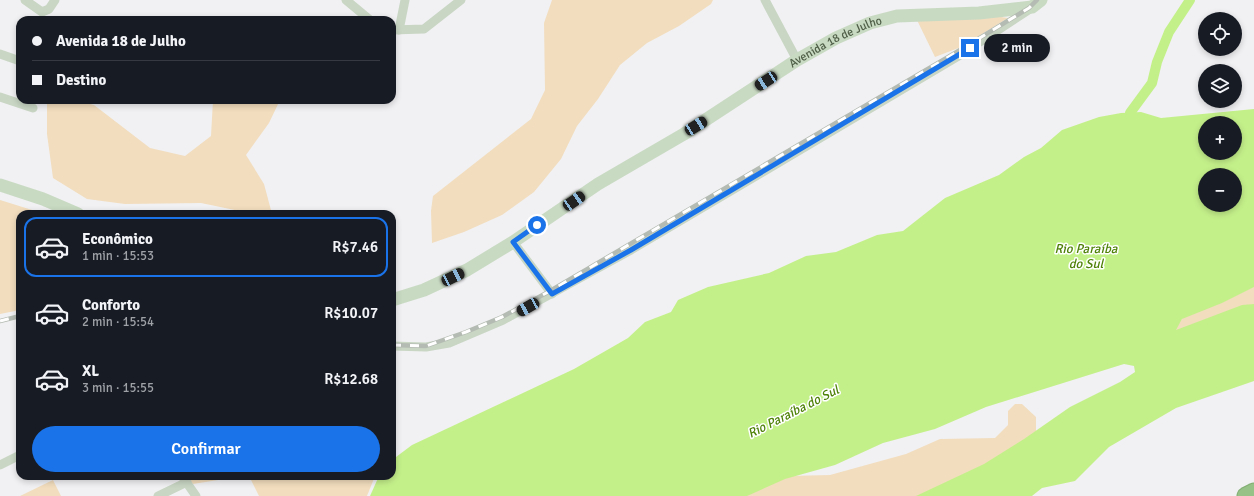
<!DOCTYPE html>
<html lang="pt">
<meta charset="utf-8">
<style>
body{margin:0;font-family:Signika,sans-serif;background:#20242c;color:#f1f3f6;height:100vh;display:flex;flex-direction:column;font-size:15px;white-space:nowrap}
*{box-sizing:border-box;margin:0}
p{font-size:13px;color:#9ea1a6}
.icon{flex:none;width:22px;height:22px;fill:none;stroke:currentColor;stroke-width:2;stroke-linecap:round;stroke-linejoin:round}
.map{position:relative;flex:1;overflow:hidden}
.side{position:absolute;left:16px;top:210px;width:380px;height:270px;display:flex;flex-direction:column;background:#171b24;border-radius:12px;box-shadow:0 2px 6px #0003}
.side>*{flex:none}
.hud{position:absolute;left:16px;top:16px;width:380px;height:88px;border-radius:12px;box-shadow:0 2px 6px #0003;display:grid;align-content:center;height:88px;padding:0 16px;background:#171b24}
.controls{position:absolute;left:1198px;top:12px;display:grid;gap:8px}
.controls a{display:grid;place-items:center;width:44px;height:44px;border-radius:50%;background:#171b24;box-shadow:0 2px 6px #0003;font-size:20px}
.end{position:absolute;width:18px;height:18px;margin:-9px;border:5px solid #1a73e8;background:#fff;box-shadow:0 0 0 2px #fff}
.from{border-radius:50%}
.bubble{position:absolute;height:28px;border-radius:14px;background:#171b24;box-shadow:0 2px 6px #0003;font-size:13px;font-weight:600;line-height:28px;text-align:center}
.car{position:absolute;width:12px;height:24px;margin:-12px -6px;border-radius:5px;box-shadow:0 0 3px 1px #0007;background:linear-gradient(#222 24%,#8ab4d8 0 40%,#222 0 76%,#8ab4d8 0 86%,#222 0)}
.hud b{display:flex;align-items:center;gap:14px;height:38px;font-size:15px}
.hud b+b{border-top:1px solid #363941}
.hud i{width:10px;height:10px;background:#f1f3f6}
ul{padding:7px 0 0;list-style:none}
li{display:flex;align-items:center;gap:12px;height:60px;margin:0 8px 6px;padding:0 8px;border:2px solid transparent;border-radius:12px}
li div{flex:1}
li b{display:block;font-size:15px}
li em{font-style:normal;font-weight:600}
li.active{border-color:#1a73e8}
li>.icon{width:36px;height:36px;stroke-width:1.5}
.button{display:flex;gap:8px;margin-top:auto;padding:8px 16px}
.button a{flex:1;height:46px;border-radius:24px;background:#1a73e8;color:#fff;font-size:16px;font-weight:600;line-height:46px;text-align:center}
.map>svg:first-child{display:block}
.green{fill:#f2ddbe}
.water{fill:#c4f08a;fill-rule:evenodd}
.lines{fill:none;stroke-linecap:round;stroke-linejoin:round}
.canal{stroke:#c4f08a;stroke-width:10}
.highway-casing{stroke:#81ad72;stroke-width:19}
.street{stroke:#c9d6c4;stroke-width:9}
.secondary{stroke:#c9dac3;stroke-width:13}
.highway{stroke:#96c187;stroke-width:17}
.rail-casing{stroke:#b4bbb2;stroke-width:4.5}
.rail{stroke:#fff;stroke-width:3;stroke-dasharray:9;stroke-linecap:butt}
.route{stroke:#1a73e8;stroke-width:5}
.labels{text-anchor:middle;stroke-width:3;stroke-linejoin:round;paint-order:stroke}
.street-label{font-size:12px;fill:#4f5f47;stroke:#fff}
.water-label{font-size:13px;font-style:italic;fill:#4f8209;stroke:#fff}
</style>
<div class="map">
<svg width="1254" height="496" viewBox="0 0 1254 496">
<rect width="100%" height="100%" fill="#f1f1f3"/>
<!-- green -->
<g class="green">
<polygon points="552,0 713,0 711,4 679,26 647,43 620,65 598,99 577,126 561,159 534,192 502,215 464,232 432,243 431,211 433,196 531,119 545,90 544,23"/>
<polygon points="1001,17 1008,18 961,47 935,57 916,18"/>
<polygon points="50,100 76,100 94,105 150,148 185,156 211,136 213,100 280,100 269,123 246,155 264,184 272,214 254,214 201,203 125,204 87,199 53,178 47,134 47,103"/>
<polygon points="0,200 45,214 20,214 20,310 0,314"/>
<polygon points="1254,286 1254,311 1172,333 1192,305"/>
<polygon points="1015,404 1022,404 1036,417 1036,445 974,496 723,496 789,476 830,475 906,454 940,439 995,438 1008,425 1008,411"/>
<polygon points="187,476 243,476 193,484"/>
<polygon points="249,476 375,476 367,496 259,496"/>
<polygon points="53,480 61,496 20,496"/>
</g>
<!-- water -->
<path class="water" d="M1254 109V287L1222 303 1182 319 1176 330 1242 305 1254 304V381L1176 408 1109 447 1075 481 1042 488 1032 496H916L984 464 1024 439 1070 407 1120 382 1135 372 1134 366 1124 364 986 407 935 429 883 443 835 465 785 479 747 496H370L379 476H392V460L412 445 574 369 628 338 645 322 671 312 678 300 708 287 769 273 806 256 836 252 877 235 903 231 945 198 999 175 1024 157 1041 148 1062 130 1099 117 1121 113 1141 112 1161 118ZM1205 123H1235V153H1205ZM1205 175H1235V205H1205Z"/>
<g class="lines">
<!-- canal -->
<polyline class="canal" points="1130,113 1152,83 1157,62 1169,32 1190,0"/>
<defs>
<polyline id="highway" points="1246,496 1254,492"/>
</defs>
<!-- highway casing -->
<use href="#highway" class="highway-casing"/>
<!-- street -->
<g class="street">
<polyline points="25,0 42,12 49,9 55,0"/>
<polyline points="346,0 370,20"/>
<polyline points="765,0 797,60"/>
<polyline points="392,30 424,29 461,0"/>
<polyline points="399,30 405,0"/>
<polyline points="0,54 20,61"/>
<polyline points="0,97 33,108"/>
<polyline points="513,242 552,294"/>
<polyline points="392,346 426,347 449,343 503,320 631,250 957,57 1030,9"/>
<polyline points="0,465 20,455"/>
<polyline points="182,476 196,496"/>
<polyline points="158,496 187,482"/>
</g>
<!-- secondary -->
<g class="secondary">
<polyline points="0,185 43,199 78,214"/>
<path id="s1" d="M392 300 424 290 467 270 513 242 598 184 684 134 797 60 836 38 870 23 897 16 979 13 1032 7 1041 0"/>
</g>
<!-- highway -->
<use href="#highway" class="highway"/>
<defs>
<g id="rail">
<polyline points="0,321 20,316"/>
<polyline points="392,345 426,346 466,332 502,317 550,291 955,53 1029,8 1037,0"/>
</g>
</defs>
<!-- rail casing -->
<use href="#rail" class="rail-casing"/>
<!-- rail -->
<use href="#rail" class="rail"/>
</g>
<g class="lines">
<!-- route -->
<polyline class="route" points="537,225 513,242 552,294 631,250 970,48"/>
</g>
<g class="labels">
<!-- street labels -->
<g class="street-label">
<text dy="4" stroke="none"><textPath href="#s1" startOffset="515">Avenida 18 de Julho</textPath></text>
</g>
<!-- water labels -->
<g class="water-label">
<text x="1086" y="253">Rio Paraíba<tspan x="1086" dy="15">do Sul</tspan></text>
<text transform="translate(793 411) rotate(-27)" y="5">Rio Paraíba do Sul</text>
</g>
</g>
</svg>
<div class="controls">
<a><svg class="icon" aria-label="locate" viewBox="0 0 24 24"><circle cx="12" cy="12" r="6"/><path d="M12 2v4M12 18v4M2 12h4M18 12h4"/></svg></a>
<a><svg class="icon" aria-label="layers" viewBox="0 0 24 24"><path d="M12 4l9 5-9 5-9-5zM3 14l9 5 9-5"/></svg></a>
<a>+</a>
<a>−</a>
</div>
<i class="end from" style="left:537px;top:225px"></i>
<i class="end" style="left:970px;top:48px"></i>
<div class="bubble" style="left:984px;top:34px;width:66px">2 min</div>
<i class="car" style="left:766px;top:81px;rotate:237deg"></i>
<i class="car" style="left:696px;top:126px;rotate:58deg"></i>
<i class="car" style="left:574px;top:201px;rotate:56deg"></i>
<i class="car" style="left:453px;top:277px;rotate:64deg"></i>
<i class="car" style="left:528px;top:307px;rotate:241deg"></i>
<div class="hud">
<b><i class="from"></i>Avenida 18 de Julho</b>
<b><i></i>Destino</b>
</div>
<section class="side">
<ul>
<li class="active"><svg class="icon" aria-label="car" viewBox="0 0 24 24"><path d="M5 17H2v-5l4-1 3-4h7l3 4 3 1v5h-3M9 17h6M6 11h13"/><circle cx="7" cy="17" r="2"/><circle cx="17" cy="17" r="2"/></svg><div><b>Econômico</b><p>1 min · 15:53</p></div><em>R$7.46</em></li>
<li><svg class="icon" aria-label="car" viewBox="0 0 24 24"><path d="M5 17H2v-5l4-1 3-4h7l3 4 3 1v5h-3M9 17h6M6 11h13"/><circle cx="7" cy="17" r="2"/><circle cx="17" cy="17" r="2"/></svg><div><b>Conforto</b><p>2 min · 15:54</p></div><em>R$10.07</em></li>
<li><svg class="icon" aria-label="car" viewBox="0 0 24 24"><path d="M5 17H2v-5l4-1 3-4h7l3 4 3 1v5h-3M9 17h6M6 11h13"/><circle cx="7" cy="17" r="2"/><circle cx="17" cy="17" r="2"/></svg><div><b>XL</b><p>3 min · 15:55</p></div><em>R$12.68</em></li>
</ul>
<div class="button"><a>Confirmar</a></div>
</section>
</div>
